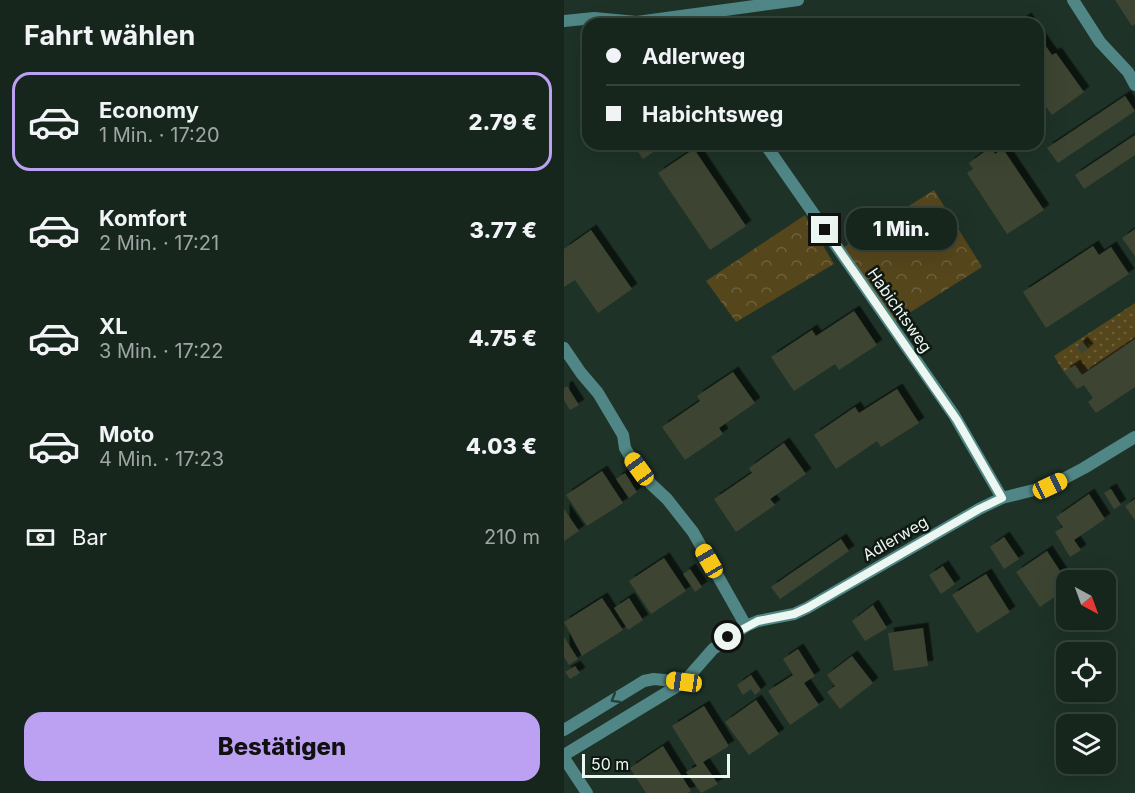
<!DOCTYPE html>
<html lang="de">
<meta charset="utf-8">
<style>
body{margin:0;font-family:Inter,sans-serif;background:#1f2e26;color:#f1f3f6;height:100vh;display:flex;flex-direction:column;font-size:22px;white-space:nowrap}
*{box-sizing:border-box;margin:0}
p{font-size:20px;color:#9ea5a4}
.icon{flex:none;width:33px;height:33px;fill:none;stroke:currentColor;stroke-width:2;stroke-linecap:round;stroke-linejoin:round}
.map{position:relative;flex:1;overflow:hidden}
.side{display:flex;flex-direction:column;background:#16261d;width:564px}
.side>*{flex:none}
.hud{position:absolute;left:18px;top:18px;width:462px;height:132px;border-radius:18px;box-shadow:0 6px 24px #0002,0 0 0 2px #35433b;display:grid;align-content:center;height:132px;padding:0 24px;background:#16261d}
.needle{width:39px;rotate:139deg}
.buttons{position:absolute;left:492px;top:570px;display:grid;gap:12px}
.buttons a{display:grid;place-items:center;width:60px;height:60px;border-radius:12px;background:#16261d;box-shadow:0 6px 24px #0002,0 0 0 2px #35433b;font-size:30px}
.scale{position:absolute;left:18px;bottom:15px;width:148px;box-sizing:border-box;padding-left:6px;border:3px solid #ebf7f0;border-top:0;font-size:16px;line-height:21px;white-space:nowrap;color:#ebf7f0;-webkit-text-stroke:4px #0f1813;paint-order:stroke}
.end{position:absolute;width:27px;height:27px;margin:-14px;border:8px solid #ebf7f0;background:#111;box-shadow:0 0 0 3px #111}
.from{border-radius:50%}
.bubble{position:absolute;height:42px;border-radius:18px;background:#16261d;box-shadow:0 6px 24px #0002,0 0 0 2px #35433b;font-size:20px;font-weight:800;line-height:42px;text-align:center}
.car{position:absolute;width:18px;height:36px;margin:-18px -9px;border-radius:8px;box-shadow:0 0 4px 2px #0007;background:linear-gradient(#f5c518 24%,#345 0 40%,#f5c518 0 76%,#345 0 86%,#f5c518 0)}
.hud b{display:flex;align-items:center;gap:21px;height:57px;font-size:22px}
.hud b+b{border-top:2px solid #35433b}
.hud i{width:15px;height:15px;background:#f1f3f6}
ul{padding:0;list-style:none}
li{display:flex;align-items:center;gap:18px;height:99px;margin:0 12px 9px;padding:0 12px;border:3px solid transparent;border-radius:18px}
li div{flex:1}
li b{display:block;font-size:22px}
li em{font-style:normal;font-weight:800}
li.on{border-color:#bca0f2}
li>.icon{width:54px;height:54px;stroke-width:1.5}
h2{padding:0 24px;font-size:27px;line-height:72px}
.pay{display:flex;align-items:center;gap:15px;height:66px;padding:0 24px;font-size:22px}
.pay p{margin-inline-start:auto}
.cta{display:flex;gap:12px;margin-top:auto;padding:12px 24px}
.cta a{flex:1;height:69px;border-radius:18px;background:#bca0f2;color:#111;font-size:24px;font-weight:800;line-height:69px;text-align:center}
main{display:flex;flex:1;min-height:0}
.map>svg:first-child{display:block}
.park{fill:url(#park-crowns)}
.garden{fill:url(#garden-dots)}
.building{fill:#3e4532;filter:url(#shadow)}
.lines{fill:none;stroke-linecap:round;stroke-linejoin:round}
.street{stroke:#508786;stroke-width:12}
.oneway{stroke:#263f3b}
.route{stroke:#ebf7f0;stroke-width:8}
.labels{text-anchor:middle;stroke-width:5;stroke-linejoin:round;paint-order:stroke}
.street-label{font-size:16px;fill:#ebf7f0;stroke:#0f1813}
</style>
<main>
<section class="side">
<h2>Fahrt wählen</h2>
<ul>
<li class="on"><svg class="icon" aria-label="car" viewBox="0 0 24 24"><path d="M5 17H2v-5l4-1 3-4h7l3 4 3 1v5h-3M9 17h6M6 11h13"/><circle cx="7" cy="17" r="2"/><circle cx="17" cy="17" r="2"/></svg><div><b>Economy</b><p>1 Min. · 17:20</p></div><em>2.79 €</em></li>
<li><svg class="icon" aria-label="car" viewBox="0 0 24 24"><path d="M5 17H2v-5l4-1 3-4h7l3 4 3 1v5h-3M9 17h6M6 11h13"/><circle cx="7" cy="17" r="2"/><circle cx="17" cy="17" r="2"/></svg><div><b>Komfort</b><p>2 Min. · 17:21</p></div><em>3.77 €</em></li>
<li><svg class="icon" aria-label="car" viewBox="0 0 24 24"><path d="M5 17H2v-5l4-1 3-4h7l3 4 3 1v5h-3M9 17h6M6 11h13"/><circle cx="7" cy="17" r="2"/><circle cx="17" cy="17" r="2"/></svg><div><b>XL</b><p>3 Min. · 17:22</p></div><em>4.75 €</em></li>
<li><svg class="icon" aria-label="car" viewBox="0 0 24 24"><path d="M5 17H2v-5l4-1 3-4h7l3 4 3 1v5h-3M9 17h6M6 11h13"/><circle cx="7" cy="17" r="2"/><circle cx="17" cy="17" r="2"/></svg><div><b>Moto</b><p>4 Min. · 17:23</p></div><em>4.03 €</em></li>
</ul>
<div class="pay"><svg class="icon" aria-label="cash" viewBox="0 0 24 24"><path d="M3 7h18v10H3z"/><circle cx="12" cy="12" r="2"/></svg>Bar<p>210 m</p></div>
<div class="cta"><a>Bestätigen</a></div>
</section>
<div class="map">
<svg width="571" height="793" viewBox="0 0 571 793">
<defs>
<pattern id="park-crowns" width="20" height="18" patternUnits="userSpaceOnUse" patternTransform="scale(1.5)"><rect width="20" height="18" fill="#55461c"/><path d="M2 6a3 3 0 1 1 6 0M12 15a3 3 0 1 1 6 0" fill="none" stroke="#6e613d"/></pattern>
<pattern id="garden-dots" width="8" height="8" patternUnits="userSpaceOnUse" patternTransform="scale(1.5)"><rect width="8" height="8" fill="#55461c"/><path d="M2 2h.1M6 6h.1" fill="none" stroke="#6e613d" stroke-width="1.8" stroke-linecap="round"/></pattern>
<filter id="shadow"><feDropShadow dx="5.5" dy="-5.5" stdDeviation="0" flood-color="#0009"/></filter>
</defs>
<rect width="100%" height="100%" fill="#1e3227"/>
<!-- park -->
<g class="park">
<polygon points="370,190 418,267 331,322 280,247"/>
<polygon points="241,215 270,264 172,322 142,281"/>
</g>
<!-- garden -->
<polygon class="garden" points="571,303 571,339 518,375 511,365 500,372 490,356"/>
<!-- building -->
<g class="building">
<polygon points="551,0 571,0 571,24 568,26"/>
<polygon points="462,18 466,24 453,24"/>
<polygon points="474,35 488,55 492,53 520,92 488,115 474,96"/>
<polygon points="561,96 571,111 494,163 483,148"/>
<polygon points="571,135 571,155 520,189 511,175"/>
<polygon points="69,144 101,144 79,159"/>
<polygon points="427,147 431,154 439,149 480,210 443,234 403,173 409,169 405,163"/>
<polygon points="130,149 182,226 146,250 94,173"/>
<polygon points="571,229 571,256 558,238"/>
<polygon points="27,230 68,289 34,313 11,280 0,287 0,249"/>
<polygon points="529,246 535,255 547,247 565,274 482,328 459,292"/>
<polygon points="290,311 313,345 275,370 271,364 230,391 207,357 248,330 252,336"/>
<polygon points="571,339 571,387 532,413 524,402 529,398 520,385 513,389 500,372 511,365 518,375"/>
<polygon points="518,342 524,349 518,354 513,347"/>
<polygon points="169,372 191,403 155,428 159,434 121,460 98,427 136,401 133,396"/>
<polygon points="3,386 15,405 6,410 0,400 0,388"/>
<polygon points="333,389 355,423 317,447 313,441 272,469 250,435 291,407 295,413"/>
<polygon points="220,443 242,474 206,499 211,505 172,532 150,499 188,473 185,468"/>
<polygon points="38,471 59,503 23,526 2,495"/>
<polygon points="61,473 73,492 65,498 52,479"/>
<polygon points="547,489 557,505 550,509 540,493"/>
<polygon points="525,494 541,519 510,540 517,550 506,557 491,532 499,527 492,517"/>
<polygon points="571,499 571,520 561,506"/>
<polygon points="0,509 15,531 0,541"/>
<polygon points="440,537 455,559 440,569 426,547"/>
<polygon points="277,539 285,551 216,599 207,587"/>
<polygon points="483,551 502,580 502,589 476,607 452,572"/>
<polygon points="100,558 122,591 87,614 65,581"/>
<polygon points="379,566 391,584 377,594 365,575"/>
<polygon points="126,569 138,587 131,592 119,574"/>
<polygon points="422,574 446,612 413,633 388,595"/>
<polygon points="38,598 59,630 18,656 0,622"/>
<polygon points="65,598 79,620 64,630 50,608"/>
<polygon points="309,605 323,628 301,641 288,621"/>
<polygon points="359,628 364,666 330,671 324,633"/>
<polygon points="0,637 14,659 5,665 0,657"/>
<polygon points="234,649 251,676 240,683 255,705 226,725 204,691 229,675 219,659"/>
<polygon points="288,656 309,683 276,709 263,692 271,686 263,675"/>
<polygon points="11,666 16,673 6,679 1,672"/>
<polygon points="187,675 197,690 191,695 187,689 179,695 173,685"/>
<polygon points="192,700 215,734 185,755 161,722"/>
<polygon points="140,706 165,746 139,762 154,784 137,793 122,772 133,766 108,726"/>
<polygon points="99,746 127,791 124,793 82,793 66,768"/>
</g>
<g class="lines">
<!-- street -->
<g class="street">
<polyline points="509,0 536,42 564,72 571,85"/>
<polyline points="0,21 30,18 73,22 234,0"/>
<polyline points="201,144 390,415 438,498"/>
<polyline points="0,348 17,373 34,393 59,435 61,448 67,458 87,484 103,499 129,532 182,626"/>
<polyline points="0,730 80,681 90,679 120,682"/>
<polyline points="0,755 120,682 149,649 182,626 194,621 230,614 243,608 415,509 438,498 486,486 520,468 571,437"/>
<polyline points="0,758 23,793"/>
</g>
</g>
<!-- one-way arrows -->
<defs><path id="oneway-chevron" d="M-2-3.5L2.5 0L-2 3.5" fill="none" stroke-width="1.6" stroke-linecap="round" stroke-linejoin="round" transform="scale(1.5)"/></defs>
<use class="oneway" href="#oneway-chevron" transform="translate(51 699) rotate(149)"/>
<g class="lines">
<!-- route -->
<polyline class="route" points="164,637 194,621 230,614 243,608 415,509 438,498 393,420 261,230"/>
</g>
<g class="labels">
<!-- street labels -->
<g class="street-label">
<text transform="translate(336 310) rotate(55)" y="6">Habichtsweg</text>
<text transform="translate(331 538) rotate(-30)" y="6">Adlerweg</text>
</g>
</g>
</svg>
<div class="buttons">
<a><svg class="needle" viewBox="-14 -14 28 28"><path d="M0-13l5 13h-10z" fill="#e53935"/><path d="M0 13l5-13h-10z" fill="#9ea5a4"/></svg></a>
<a><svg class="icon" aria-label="locate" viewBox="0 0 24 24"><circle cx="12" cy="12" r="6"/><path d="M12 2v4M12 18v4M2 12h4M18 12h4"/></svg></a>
<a><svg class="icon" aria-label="layers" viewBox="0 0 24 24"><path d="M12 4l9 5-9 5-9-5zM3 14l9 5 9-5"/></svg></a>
</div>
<div class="scale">50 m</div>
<i class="end from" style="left:164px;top:637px"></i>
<i class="end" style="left:261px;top:230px"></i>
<div class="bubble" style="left:282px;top:208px;width:111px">1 Min.</div>
<i class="car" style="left:75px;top:469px;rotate:324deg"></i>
<i class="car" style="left:486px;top:486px;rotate:65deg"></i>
<i class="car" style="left:145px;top:561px;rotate:330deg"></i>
<i class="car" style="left:120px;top:682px;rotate:278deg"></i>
<div class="hud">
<b><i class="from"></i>Adlerweg</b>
<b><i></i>Habichtsweg</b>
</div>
</div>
</main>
